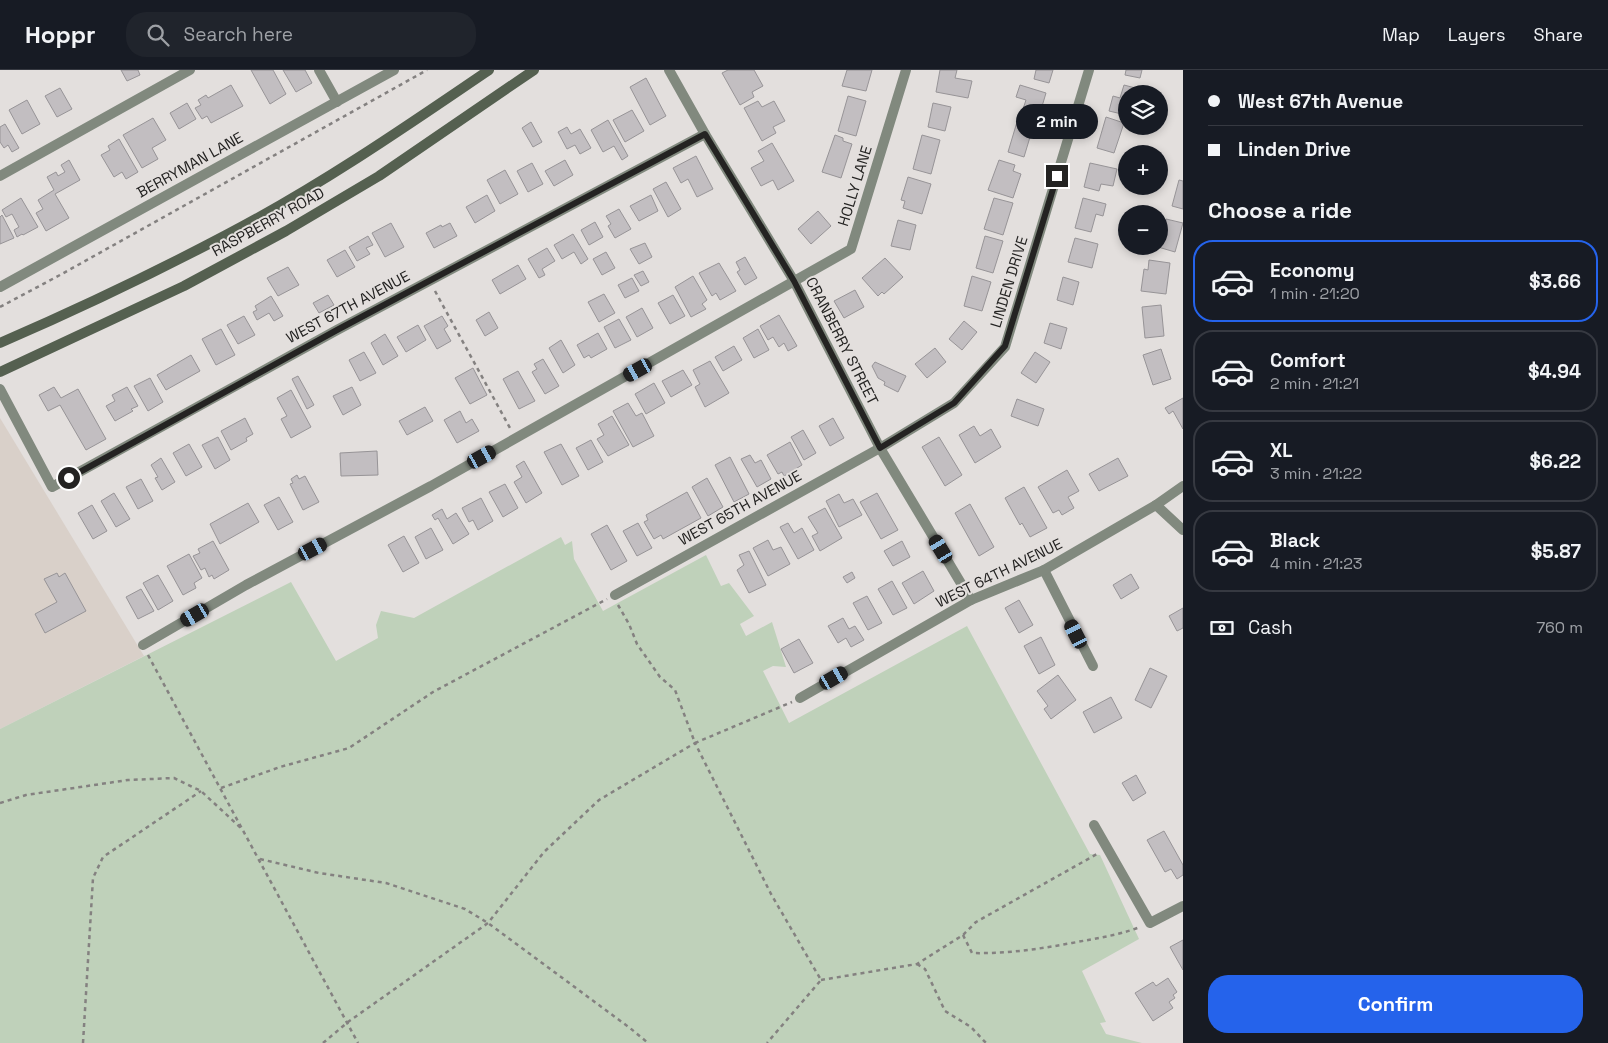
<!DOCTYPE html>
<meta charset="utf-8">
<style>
body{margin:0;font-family:"Space Grotesk",sans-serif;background:#20242c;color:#f1f3f6;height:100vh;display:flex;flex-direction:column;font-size:19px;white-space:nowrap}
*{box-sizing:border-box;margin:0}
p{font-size:16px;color:#9ea1a6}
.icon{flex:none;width:28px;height:28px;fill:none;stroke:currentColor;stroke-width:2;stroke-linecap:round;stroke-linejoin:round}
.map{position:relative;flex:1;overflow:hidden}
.side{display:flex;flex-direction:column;background:#171b24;width:425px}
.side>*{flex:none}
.hud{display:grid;align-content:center;height:110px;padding:0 25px;background:#171b24}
.tools{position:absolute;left:1118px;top:15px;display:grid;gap:10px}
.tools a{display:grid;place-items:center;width:50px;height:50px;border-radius:50%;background:#171b24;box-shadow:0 2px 8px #0003;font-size:25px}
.end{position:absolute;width:22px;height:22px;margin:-11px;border:6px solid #242322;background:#fff;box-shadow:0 0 0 2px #fff}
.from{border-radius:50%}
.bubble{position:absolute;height:35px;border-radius:18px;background:#171b24;box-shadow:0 2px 8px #0003;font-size:16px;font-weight:600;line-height:35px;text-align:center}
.car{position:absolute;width:15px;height:30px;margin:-15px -8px;border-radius:6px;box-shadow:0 0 4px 1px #0007;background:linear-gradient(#222 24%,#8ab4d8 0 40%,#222 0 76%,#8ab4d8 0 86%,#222 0)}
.hud b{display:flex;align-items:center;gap:18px;height:48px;font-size:19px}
.hud b+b{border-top:1px solid #363941}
.hud i{width:12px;height:12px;background:#f1f3f6}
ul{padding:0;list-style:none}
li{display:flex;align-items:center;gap:15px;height:82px;margin:0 10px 8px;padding:0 15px;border:2px solid #363941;border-radius:20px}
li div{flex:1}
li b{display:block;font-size:19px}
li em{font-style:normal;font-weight:600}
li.selected{border-color:#2563eb}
li>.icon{width:45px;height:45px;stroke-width:1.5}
h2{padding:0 25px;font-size:22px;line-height:60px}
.pay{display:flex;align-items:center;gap:12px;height:55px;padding:0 25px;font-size:19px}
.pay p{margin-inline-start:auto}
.primary-button{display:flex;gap:10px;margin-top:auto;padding:10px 25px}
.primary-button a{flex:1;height:58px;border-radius:20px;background:#2563eb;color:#fff;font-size:20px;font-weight:600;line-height:58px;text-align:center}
header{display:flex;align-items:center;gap:30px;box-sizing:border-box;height:70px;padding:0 25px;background:#171b24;border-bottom:1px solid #363941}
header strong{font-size:24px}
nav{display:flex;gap:28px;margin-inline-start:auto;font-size:18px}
.search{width:350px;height:45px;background:#20242c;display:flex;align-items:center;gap:12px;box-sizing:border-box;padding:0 18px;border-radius:20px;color:#9ea1a6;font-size:19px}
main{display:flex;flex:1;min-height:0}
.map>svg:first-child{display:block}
.built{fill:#d9d0c9}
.green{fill:#bfd1ba}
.building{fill:#c2bec1;stroke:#979497}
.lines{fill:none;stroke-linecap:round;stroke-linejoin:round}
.path{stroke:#848180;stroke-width:2.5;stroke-dasharray:4 4;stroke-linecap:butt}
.street{stroke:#81897e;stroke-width:10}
.secondary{stroke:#556050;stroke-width:10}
.route{stroke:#242322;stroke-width:6}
.labels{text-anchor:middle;stroke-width:4;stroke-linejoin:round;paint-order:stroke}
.street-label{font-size:15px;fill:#242322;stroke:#e3dfdd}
</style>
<header>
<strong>Hoppr</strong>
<div class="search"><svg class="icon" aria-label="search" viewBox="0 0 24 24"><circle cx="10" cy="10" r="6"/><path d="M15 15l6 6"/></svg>Search here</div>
<nav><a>Map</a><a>Layers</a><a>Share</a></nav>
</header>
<main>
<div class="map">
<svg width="1183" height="973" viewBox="0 0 1183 973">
<rect width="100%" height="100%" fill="#e3dfdd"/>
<!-- built -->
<polygon class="built" points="0,348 144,586 0,659"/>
<!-- green -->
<polygon class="green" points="561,467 565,475 572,471 574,489 603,541 706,485 721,516 729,513 754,546 740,554 746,566 772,552 786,597 773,596 763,601 789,653 967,556 1090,784 1100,785 1139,869 1082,901 1106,952 1100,953 1106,964 1142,973 0,973 0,659 291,512 336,591 378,568 376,555 381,541 414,548"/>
<!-- building -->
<g class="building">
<polygon points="121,0 138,0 140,5 127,11"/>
<polygon points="251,0 273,0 286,24 270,34"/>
<polygon points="283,0 305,0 312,13 296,22"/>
<polygon points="728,0 754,0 763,16 752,22 754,27 740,35 722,3"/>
<polygon points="847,0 872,0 866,21 842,16"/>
<polygon points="940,0 957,0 955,8 972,11 968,28 936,22"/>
<polygon points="1036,0 1053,0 1049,13 1034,9"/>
<polygon points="1126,0 1142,0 1140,8 1125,5"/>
<polygon points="646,8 666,46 650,55 630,17"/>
<polygon points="231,15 243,36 211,53 207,46 202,49 195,38 201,35 198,30 206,25 208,28"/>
<polygon points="1020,15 1046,23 1037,53 1020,48 1026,30 1016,27"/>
<polygon points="1124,15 1139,19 1137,24 1126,24 1126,45 1109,41 1113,26 1120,28"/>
<polygon points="60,18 72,39 57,47 45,26"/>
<polygon points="848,26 866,31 856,66 838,61"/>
<polygon points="27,30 40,54 22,64 9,40"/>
<polygon points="758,31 762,37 774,31 785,51 773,57 776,63 762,71 744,38"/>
<polygon points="187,33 196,49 179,59 170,43"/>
<polygon points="933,33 951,37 945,61 928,57"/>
<polygon points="632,40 644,61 625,72 613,50"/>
<polygon points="1106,47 1124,53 1114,83 1097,78"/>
<polygon points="153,48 166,70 152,78 158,89 142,98 123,65"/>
<polygon points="608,50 628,86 622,90 614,76 603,82 591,60"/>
<polygon points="531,52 542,72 533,77 522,58"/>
<polygon points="1017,52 1033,57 1024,87 1008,82"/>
<polygon points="5,54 19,78 12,82 8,75 4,78 0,72 0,57"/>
<polygon points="567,57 571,64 580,59 591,78 580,84 575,75 567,79 558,62"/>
<polygon points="835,65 843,68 843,71 852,74 841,108 822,102"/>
<polygon points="922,65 940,70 931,104 913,99"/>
<polygon points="119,69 138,102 126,109 122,102 114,107 101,85 110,80 108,76"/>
<polygon points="772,73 794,111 778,120 773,110 761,116 751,98 764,91 758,81"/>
<polygon points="696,86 713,119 697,127 688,109 681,113 673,98"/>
<polygon points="69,90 80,110 55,124 69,148 46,161 36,143 43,139 38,130 54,120 47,107 56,102 58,106 65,102 61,95"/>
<polygon points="565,90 573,105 554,116 545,101"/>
<polygon points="999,90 1015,95 1013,101 1021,104 1013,128 988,120"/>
<polygon points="532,93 543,114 528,122 517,101"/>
<polygon points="1090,93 1117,99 1113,116 1101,114 1099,121 1084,117"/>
<polygon points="505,100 518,124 500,134 487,110"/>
<polygon points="908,107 931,114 922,144 903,138 905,131 901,130"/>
<polygon points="1179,110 1183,111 1183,139 1172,136"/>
<polygon points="666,112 681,139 668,147 653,119"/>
<polygon points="487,125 495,141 475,153 466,137"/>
<polygon points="651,125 658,141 639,151 630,136"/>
<polygon points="21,128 38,157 23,165 22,164 17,167 14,160 19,157 12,144 6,147 2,140"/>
<polygon points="994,128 1013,133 1003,165 984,159"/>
<polygon points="1083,128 1106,134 1103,146 1096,144 1091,162 1075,158"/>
<polygon points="619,139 631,159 615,168 608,156 611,154 606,146"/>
<polygon points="818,141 831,156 811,174 798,159"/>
<polygon points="2,145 14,168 0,174 0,147"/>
<polygon points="1166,149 1183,153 1175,182 1158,177"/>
<polygon points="898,150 916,155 910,180 891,176"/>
<polygon points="595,152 603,167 589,175 581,160"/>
<polygon points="391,153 404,177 385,187 372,163"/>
<polygon points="450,153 457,166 434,178 426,163 441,155 442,157"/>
<polygon points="573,164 588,189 581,194 574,182 562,189 554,175"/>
<polygon points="368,166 373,175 366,178 370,184 357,191 349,177"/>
<polygon points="985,166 1003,171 993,203 976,198"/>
<polygon points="1075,168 1098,174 1092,198 1068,192"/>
<polygon points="645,173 652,187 639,194 630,179"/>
<polygon points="547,178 555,191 542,199 545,205 539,208 528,189"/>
<polygon points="345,180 355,197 337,207 327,190"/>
<polygon points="606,182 615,198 602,205 593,189"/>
<polygon points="745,187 757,208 745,215 737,202 740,200 736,192"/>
<polygon points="885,188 903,207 884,224 882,222 878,226 862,208"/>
<polygon points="1149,190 1170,193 1166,224 1141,221 1144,199 1148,200"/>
<polygon points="719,193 736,221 720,230 716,223 712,226 699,203"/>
<polygon points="518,195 526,209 500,224 492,210"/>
<polygon points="288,197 299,215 278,226 267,208"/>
<polygon points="643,201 649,212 641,216 634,205"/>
<polygon points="693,206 707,230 702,234 706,239 691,247 675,217"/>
<polygon points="972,206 991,212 982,241 964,236"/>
<polygon points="1063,207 1079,212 1073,235 1057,230"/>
<polygon points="632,208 639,221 625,228 618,215"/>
<polygon points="855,220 864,237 844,248 834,231"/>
<polygon points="604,224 615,243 599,252 588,232"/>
<polygon points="328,225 334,235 319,243 313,233"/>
<polygon points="673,225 685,246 670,254 658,233"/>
<polygon points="271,226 283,246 274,251 269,243 257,250 253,242 257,240 255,236"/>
<polygon points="1161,235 1164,266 1145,268 1142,237"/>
<polygon points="642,238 653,258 637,267 626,247"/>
<polygon points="489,242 498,258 485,266 476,250"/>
<polygon points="779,245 797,276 788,281 784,273 779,277 773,267 768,270 760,256"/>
<polygon points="244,246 255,265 238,274 227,255"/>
<polygon points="442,246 448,256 444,259 451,271 437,279 424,256"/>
<polygon points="619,249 631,270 615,278 604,257"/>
<polygon points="964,251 977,262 962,280 949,269"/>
<polygon points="1050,253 1067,258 1061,279 1044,273"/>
<polygon points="418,255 426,270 406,282 397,267"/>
<polygon points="221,259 235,285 216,295 202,269"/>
<polygon points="758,259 769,280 754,288 743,268"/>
<polygon points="598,263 607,279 591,288 589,285 584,288 577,275"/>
<polygon points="385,264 398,286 383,295 371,273"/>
<polygon points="561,270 575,295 563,303 549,278"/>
<polygon points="734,276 742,290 723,301 715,287"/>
<polygon points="935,278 946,292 927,308 915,294"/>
<polygon points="1161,279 1171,309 1153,315 1143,285"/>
<polygon points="364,282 376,303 360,311 349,290"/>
<polygon points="1035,282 1050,292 1036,313 1021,303"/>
<polygon points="191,285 200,301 166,320 157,305"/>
<polygon points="543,289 559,316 545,324 532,302 537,299 534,294"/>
<polygon points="710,291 729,323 705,337 695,317 700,314 693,300"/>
<polygon points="875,292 906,306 898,322 884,315 885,312 878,308 872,296"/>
<polygon points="473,298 487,325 470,334 455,308"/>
<polygon points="683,300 692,315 671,327 662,311"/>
<polygon points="518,301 535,331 519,339 503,309"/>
<polygon points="298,306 314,335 307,339 292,309"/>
<polygon points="150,308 163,332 148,341 134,316"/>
<polygon points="654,313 665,333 646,344 635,324"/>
<polygon points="54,317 61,328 78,319 106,369 86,380 60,335 48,341 39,325"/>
<polygon points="127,317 138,336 131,339 133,341 115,351 106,336 115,331 112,325"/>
<polygon points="352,317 361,335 343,345 333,326"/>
<polygon points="291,320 311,357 291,368 281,349 287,346 277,328"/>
<polygon points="1183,328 1183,359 1173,341 1169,344 1165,338"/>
<polygon points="1017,329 1044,339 1038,356 1011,346"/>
<polygon points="628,333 636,346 642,343 654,366 633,377 613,341"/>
<polygon points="425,337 433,351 407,365 399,351"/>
<polygon points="460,341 466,353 472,349 479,361 457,373 444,350"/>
<polygon points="612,346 629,375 608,386 597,369 604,365 598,354"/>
<polygon points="245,348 253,364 246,368 247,371 231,380 221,361"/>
<polygon points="833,348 844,368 830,376 819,356"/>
<polygon points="974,356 980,366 991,359 1001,377 975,393 959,365"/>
<polygon points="803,360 816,383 804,390 791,367"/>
<polygon points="218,367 230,390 215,399 202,375"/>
<polygon points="939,367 962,405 945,416 922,377"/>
<polygon points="591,370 603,392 588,400 576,378"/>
<polygon points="790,372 802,395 784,406 782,402 778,404 767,385"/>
<polygon points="189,374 202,397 186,406 173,383"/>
<polygon points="561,374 579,406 562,415 544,382"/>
<polygon points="377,381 378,405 341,406 340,383"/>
<polygon points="750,385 755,393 761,390 771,409 757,417 741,389"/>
<polygon points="730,387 749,424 734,432 715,395"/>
<polygon points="161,388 175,412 162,420 155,408 158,407 151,395"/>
<polygon points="1118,388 1128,406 1099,421 1089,404"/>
<polygon points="524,391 542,423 526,433 514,412 522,407 516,396"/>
<polygon points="1067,400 1079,421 1068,427 1074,438 1062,445 1059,440 1053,443 1038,417"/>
<polygon points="297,405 299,409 305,406 319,432 303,440 290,414 293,413 291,409"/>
<polygon points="707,408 723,437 708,446 692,417"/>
<polygon points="141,409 153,431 138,439 126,417"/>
<polygon points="505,414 518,438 503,447 489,422"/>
<polygon points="1024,417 1047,458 1030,467 1022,453 1020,455 1005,428"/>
<polygon points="687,422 701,448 663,469 661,465 654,469 644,452 648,450 646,445"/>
<polygon points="114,423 130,449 116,457 101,431"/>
<polygon points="877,423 898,460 881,469 860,432"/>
<polygon points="839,424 844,433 853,429 862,445 839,457 826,431"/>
<polygon points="279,427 293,452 278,460 264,435"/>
<polygon points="481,428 493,451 478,460 473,450 469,452 462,438"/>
<polygon points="248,433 259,452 220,474 210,454"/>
<polygon points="970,434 994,477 979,486 955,443"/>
<polygon points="92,435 107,461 93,469 78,443"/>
<polygon points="825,438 842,468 820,481 812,466 818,463 808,447"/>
<polygon points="442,439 447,449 456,443 469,464 453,474 438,448 435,450 432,445"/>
<polygon points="638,453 652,478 637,486 623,461"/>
<polygon points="788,453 794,463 802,458 814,480 798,489 780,457"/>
<polygon points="607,455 627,491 611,500 591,464"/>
<polygon points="431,458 443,480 426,489 415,467"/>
<polygon points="404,466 419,493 403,502 388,475"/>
<polygon points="768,470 773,480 781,477 790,494 768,506 753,478"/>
<polygon points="213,471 229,500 214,509 212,505 209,507 205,498 201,500 193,486 200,483 198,479"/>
<polygon points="902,471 910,487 893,496 884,481"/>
<polygon points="749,481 766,515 749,523 737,500 744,495 739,485"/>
<polygon points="189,484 202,508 194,513 196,518 183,525 167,496"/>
<polygon points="923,501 934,521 914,534 902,513"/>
<polygon points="852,502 855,508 847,513 843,507"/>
<polygon points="57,503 59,507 65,503 86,541 45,563 35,544 57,532 44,509"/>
<polygon points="1131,504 1139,518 1121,529 1113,515"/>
<polygon points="158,505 173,531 158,540 143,513"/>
<polygon points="892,511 907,538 893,545 878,519"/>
<polygon points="141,519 154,541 138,549 126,527"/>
<polygon points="867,526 882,553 868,560 853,533"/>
<polygon points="1019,530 1033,555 1019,563 1005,538"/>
<polygon points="1183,538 1183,558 1177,561 1169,546"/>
<polygon points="843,548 849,559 855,556 864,570 851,577 846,568 838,573 828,556"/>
<polygon points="1041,567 1055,595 1039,604 1024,576"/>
<polygon points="799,569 813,593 794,603 781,579"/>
<polygon points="1150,598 1167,606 1151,638 1135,630"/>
<polygon points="1058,605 1076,630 1051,649 1044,639 1048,636 1037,621"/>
<polygon points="1111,627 1122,648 1094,663 1083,642"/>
<polygon points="1136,705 1146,723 1133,731 1122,713"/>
<polygon points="1164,761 1183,795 1183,805 1177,809 1171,799 1165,802 1147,770"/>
<polygon points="1183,870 1183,900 1170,877"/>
<polygon points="1168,908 1177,922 1173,925 1175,928 1169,932 1173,938 1153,951 1135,923 1153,912 1156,916"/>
</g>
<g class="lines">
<!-- path -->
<g class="path">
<polyline points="435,221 510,358"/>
<polyline points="0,237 60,205 427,0"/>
<polyline points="618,535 629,554 637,574 660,607 675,620 695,673 792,632"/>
<polyline points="148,585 358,973"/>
<polyline points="221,718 280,697 349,678 433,622 607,529"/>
<polyline points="0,733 26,725 128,710 174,708 201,721 242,759"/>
<polyline points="260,789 319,803 386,813 465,839 488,853 630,958 648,973"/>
<path d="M963 865 972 883C1006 884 1039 879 1072 873 1097 868 1116 866 1140 857"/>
<polyline points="917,894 925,899 945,941 971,957 986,973"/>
<polyline points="821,910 917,894 963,865 976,852 1097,784"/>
<polyline points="83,973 93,808 103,787 201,721"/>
<polyline points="323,973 348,952 488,853 544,782 599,730 695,673 771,824 821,910 767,973"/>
</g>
<!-- street -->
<g class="street">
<polyline points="319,0 337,32"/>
<polyline points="669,0 705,64 794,211 880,378 971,530"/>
<polyline points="0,106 190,0"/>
<polyline points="0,217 394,0"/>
<polyline points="0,319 52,417 337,260 705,64"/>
<polyline points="1156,435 1183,460"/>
<polyline points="1044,500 1093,596"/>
<polyline points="615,525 880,378 954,333 1005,277 1089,0"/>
<polyline points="143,575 246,515 431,416 851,179 906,0"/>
<polyline points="800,628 971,530 1044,500 1156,435 1183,416"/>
<polyline points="1094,755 1150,853 1183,836"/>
</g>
<!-- secondary -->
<g class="secondary">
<path d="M0 273C76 240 152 204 226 165 318 117 404 58 489 0"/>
<polyline points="0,302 184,216 286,161 379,106 534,0"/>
</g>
</g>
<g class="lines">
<!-- route -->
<polyline class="route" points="69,408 337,260 705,64 794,211 880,378 954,333 1005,276 1057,106"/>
</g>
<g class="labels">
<!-- street labels -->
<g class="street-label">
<text transform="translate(190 95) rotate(-29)" y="5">BERRYMAN LANE</text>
<text transform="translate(855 116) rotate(-73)" y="5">HOLLY LANE</text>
<text transform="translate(268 152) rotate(-29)" y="5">RASPBERRY ROAD</text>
<text transform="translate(1009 212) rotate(-73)" y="5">LINDEN DRIVE</text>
<text transform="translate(348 237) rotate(-28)" y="5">WEST 67TH AVENUE</text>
<text transform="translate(842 271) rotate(63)" y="5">CRANBERRY STREET</text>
<text transform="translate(740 438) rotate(-29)" y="5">WEST 65TH AVENUE</text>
<text transform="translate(999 503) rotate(-26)" y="5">WEST 64TH AVENUE</text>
</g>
</g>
</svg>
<div class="tools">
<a><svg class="icon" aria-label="layers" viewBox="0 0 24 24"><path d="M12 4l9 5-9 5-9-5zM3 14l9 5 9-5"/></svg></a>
<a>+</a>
<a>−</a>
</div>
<i class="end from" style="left:69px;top:408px"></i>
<i class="end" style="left:1057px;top:106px"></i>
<div class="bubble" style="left:1016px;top:34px;width:82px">2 min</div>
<i class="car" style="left:638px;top:300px;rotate:241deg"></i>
<i class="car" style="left:482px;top:387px;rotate:61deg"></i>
<i class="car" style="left:313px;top:479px;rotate:62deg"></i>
<i class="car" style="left:941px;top:479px;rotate:329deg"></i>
<i class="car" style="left:195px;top:545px;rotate:240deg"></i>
<i class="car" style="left:1076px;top:564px;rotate:333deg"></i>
<i class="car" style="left:834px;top:608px;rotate:60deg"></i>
</div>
<section class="side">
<div class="hud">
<b><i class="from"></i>West 67th Avenue</b>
<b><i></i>Linden Drive</b>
</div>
<h2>Choose a ride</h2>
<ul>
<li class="selected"><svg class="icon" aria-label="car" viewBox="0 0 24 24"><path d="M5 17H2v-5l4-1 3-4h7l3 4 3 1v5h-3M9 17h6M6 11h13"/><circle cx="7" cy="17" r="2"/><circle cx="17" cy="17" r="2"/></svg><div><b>Economy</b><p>1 min · 21:20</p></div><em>$3.66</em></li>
<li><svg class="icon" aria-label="car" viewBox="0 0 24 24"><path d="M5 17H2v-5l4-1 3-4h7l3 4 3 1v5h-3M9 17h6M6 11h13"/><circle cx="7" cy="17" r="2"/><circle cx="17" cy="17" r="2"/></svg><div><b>Comfort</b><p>2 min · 21:21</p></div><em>$4.94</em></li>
<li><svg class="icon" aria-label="car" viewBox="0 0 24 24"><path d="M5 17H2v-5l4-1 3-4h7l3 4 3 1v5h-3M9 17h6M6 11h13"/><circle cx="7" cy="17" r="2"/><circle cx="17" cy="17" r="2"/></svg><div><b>XL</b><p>3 min · 21:22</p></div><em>$6.22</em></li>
<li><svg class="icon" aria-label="car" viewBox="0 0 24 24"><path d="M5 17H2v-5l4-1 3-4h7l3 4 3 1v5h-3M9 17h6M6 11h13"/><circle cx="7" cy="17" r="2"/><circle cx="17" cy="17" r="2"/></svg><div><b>Black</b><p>4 min · 21:23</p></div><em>$5.87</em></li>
</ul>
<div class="pay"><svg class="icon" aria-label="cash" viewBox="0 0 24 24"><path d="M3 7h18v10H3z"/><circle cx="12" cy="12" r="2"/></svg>Cash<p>760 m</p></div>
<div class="primary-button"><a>Confirm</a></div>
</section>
</main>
